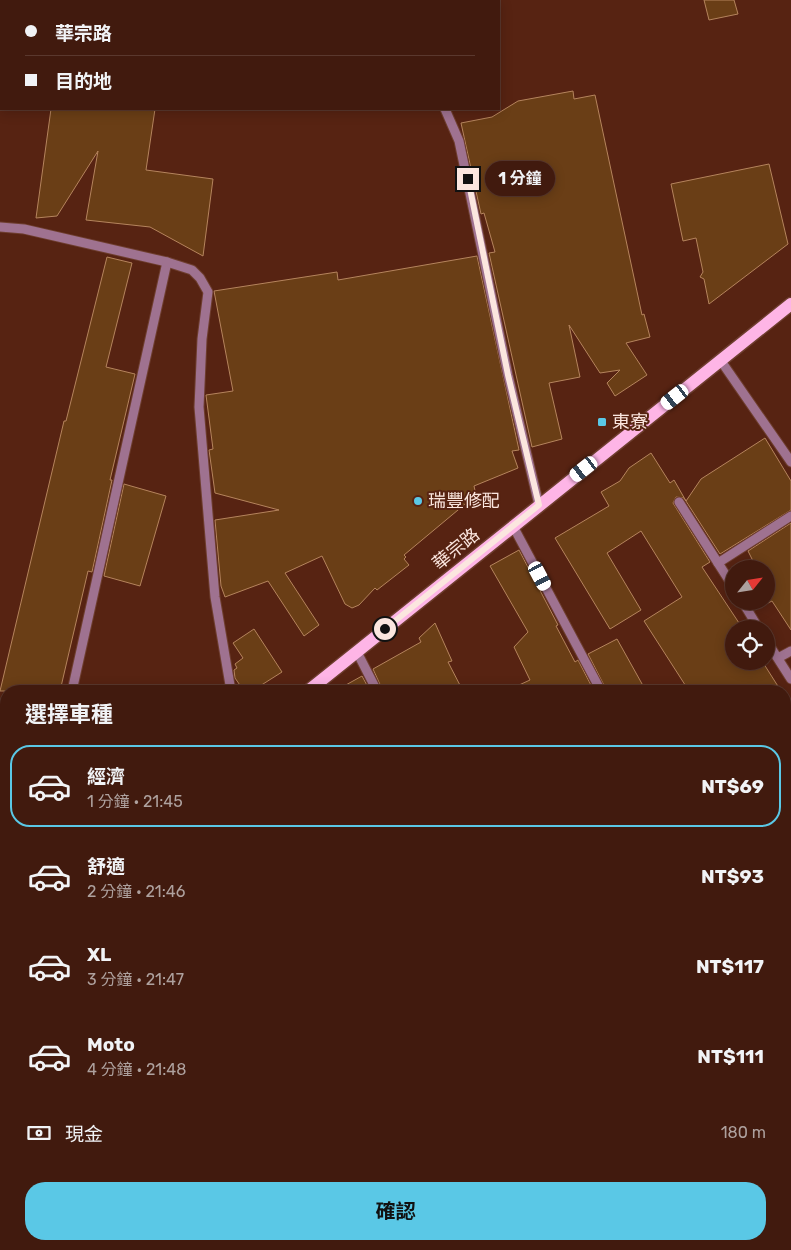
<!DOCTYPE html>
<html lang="zh-TW">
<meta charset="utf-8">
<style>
body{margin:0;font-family:Rubik,"Noto Sans TC",sans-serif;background:#482317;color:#f1f3f6;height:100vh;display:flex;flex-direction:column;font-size:19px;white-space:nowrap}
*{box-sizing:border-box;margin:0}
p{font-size:16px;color:#aea19e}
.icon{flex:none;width:28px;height:28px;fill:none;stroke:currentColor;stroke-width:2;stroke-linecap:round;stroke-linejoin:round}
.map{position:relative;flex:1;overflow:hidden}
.details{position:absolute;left:0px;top:685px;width:791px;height:565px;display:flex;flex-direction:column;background:#411a0e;border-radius:20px 20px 0 0;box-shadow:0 2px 12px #0003,0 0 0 1px #5a382e}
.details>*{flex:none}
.top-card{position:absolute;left:0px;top:0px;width:500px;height:110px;box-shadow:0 2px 12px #0003,0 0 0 1px #5a382e;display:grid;align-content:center;height:110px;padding:0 25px;background:#411a0e}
.needle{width:32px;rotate:60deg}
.buttons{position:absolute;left:725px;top:560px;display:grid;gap:10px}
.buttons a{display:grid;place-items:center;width:50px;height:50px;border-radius:50%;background:#411a0e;box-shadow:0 2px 12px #0003,0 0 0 1px #5a382e;font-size:25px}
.end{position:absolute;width:22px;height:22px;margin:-11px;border:6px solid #fbe6df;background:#111;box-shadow:0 0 0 2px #111}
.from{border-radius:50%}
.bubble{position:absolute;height:35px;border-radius:18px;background:#411a0e;box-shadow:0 2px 12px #0003,0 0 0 1px #5a382e;font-size:16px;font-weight:700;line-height:35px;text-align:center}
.car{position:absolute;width:15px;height:30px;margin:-15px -8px;border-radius:6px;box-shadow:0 0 4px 1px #0007;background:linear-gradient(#fff 24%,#345 0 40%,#fff 0 76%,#345 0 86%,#fff 0)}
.top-card b{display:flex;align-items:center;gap:18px;height:48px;font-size:19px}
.top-card b+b{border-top:1px solid #5a382e}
.top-card i{width:12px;height:12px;background:#f1f3f6}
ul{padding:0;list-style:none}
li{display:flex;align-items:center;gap:15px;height:82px;margin:0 10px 8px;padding:0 15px;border:2px solid transparent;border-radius:20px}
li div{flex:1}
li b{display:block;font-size:19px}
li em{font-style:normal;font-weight:700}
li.selected{border-color:#5ac8e6}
li>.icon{width:45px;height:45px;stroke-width:1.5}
h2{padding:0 25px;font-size:22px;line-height:60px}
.pay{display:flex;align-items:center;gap:12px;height:55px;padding:0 25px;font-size:19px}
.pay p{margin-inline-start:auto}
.button{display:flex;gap:10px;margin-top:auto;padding:10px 25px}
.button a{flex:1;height:58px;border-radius:20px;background:#5ac8e6;color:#111;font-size:20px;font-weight:700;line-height:58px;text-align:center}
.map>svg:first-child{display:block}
.building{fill:#6a3e16;stroke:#b5845d}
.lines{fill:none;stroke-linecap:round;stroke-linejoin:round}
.lane-casing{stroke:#6e3e2f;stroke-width:11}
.street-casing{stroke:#6e3e2f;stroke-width:12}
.primary-casing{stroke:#6e3e2f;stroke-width:15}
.lane{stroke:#9f7290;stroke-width:9}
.street{stroke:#9f7290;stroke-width:10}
.primary{stroke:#feb5e6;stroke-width:12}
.route{stroke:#fbe6df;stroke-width:6}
.poi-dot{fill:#5ac8e6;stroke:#572312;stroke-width:2}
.labels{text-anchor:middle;stroke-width:4;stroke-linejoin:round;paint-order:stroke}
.poi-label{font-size:18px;fill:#fbe6df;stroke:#572312;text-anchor:start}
.street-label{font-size:18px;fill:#fbe6df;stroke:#572312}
</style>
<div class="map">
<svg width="791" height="1250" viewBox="0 0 791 1250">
<rect width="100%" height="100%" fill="#572312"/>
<!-- building -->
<g class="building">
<polygon points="704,0 734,0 738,14 709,20"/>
<polygon points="573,91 574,99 595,95 642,315 644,314 650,337 626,343 647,375 615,396 607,383 620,370 600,373 569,325 580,377 549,383 562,439 532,447 489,253 495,252 484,213 481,214 461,123 492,117 518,101"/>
<polygon points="51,109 155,109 146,170 213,179 203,256 150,227 86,220 98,151 57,216 36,218"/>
<polygon points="769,164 788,244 709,304 704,279 700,277 703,272 696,238 683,241 671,184"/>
<polygon points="477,256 519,450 512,451 518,468 474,486 476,495 404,555 406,557 404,559 409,565 377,590 375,588 359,605 352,608 345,604 322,556 285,573 319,625 304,636 268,581 225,597 221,586 215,520 279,510 215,493 209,450 213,449 206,395 233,391 214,291 337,272 338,280"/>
<polygon points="107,257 132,263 106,367 135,374 110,480 112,480 92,572 88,571 60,691 0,691 64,421 66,421"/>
<polygon points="765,438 791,481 791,510 720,554 684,498 676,497 673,503 710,562 702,567 741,626 734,629 734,661 762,661 781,691 689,691 644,621 682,597 641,531 607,553 641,610 610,629 555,538 609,506 601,492 620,481 629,468 651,453 670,483 674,480 686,501 701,479"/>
<polygon points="124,484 166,496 140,586 104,576"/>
<polygon points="791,523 791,630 772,601 766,604 766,569 754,569 754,563 748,551"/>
<polygon points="519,550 558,625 556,626 575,662 578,660 594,691 506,691 530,680 514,647 528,632 490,566"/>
<polygon points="435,623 452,661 448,662 463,691 383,691 373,669 421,642 419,638"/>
<polygon points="254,629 282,672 252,691 244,691 235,678 234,670 237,668 235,664 243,658 233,643"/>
<polygon points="617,639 646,691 607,691 588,654"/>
<polygon points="362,676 370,691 335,691"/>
</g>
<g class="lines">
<defs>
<g id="lane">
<polyline points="434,0 434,1"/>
<polyline points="445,109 459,141 508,375 539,505"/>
<polyline points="0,227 24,229 167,262 72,691"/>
<polyline points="167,262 192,270 200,278 208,292 202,339 199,407 215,597 231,691"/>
<polyline points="721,361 791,462"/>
<polyline points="679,502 734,588"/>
<polyline points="513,526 601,691"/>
<polyline points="718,563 791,516"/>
<polyline points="742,601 759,629"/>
<polyline points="766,640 791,679"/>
<polyline points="357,652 377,691"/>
<polyline points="778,658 791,651"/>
<polyline points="785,1073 791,1082"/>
<polyline points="0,1086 6,1087"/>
<polyline points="252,1244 253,1250"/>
<polyline points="684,1244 688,1250"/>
<polyline points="768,1244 772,1250"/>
</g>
<g id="street">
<polyline points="785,893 791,889"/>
<polyline points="492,1244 496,1250"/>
</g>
<g id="primary">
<polyline points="308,691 791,304"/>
<polyline points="0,935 6,930"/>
</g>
</defs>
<!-- lane casing -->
<use href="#lane" class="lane-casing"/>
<!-- street casing -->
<use href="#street" class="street-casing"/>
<!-- primary casing -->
<use href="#primary" class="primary-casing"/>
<!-- lane -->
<use href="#lane" class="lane"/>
<!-- street -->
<use href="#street" class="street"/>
<!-- primary -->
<use href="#primary" class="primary"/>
</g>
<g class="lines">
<!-- route -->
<polyline class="route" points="385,629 539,505 508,375 468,179"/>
</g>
<!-- markers -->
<g class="poi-dot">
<rect x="597" y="417" width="10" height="10" rx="2.5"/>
<circle cx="418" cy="501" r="5"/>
</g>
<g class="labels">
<!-- poi labels -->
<g class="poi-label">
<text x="612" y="428">東寮</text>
<text x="428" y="507">瑞豐修配</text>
</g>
<!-- street labels -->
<g class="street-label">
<text transform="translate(456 549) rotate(-39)" y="6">華宗路</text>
</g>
</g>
</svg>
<div class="buttons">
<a><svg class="needle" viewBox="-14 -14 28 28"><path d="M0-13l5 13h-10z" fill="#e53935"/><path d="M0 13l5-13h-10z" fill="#aea19e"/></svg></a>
<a><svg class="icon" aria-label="locate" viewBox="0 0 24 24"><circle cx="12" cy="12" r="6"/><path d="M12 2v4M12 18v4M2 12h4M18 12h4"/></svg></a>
</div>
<i class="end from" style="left:385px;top:629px"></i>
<i class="end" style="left:468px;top:179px"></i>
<div class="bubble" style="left:485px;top:161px;width:70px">1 分鐘</div>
<i class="car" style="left:675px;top:397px;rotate:232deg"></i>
<i class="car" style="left:584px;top:469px;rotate:232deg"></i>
<i class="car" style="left:540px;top:576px;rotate:152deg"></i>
<div class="top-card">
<b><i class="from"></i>華宗路</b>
<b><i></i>目的地</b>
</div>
<section class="details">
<h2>選擇車種</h2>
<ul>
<li class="selected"><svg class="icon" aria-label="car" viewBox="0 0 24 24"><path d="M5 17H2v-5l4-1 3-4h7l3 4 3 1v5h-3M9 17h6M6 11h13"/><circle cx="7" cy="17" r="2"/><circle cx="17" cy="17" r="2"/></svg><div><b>經濟</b><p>1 分鐘 · 21:45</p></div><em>NT$69</em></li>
<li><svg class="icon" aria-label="car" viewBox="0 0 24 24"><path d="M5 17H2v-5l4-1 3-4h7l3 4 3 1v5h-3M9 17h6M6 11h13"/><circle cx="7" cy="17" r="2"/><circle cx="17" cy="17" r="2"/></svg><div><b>舒適</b><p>2 分鐘 · 21:46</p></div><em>NT$93</em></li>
<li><svg class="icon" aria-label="car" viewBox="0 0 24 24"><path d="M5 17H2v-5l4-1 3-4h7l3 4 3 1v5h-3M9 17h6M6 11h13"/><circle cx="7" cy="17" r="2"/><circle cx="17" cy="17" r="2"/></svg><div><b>XL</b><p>3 分鐘 · 21:47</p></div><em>NT$117</em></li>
<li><svg class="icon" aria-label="car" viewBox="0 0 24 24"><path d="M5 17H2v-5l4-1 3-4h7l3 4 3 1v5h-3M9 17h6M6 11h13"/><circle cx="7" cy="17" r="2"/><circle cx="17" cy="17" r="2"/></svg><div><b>Moto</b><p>4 分鐘 · 21:48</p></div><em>NT$111</em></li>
</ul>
<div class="pay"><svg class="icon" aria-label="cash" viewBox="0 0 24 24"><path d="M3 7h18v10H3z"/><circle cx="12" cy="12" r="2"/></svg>現金<p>180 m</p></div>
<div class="button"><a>確認</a></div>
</section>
</div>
